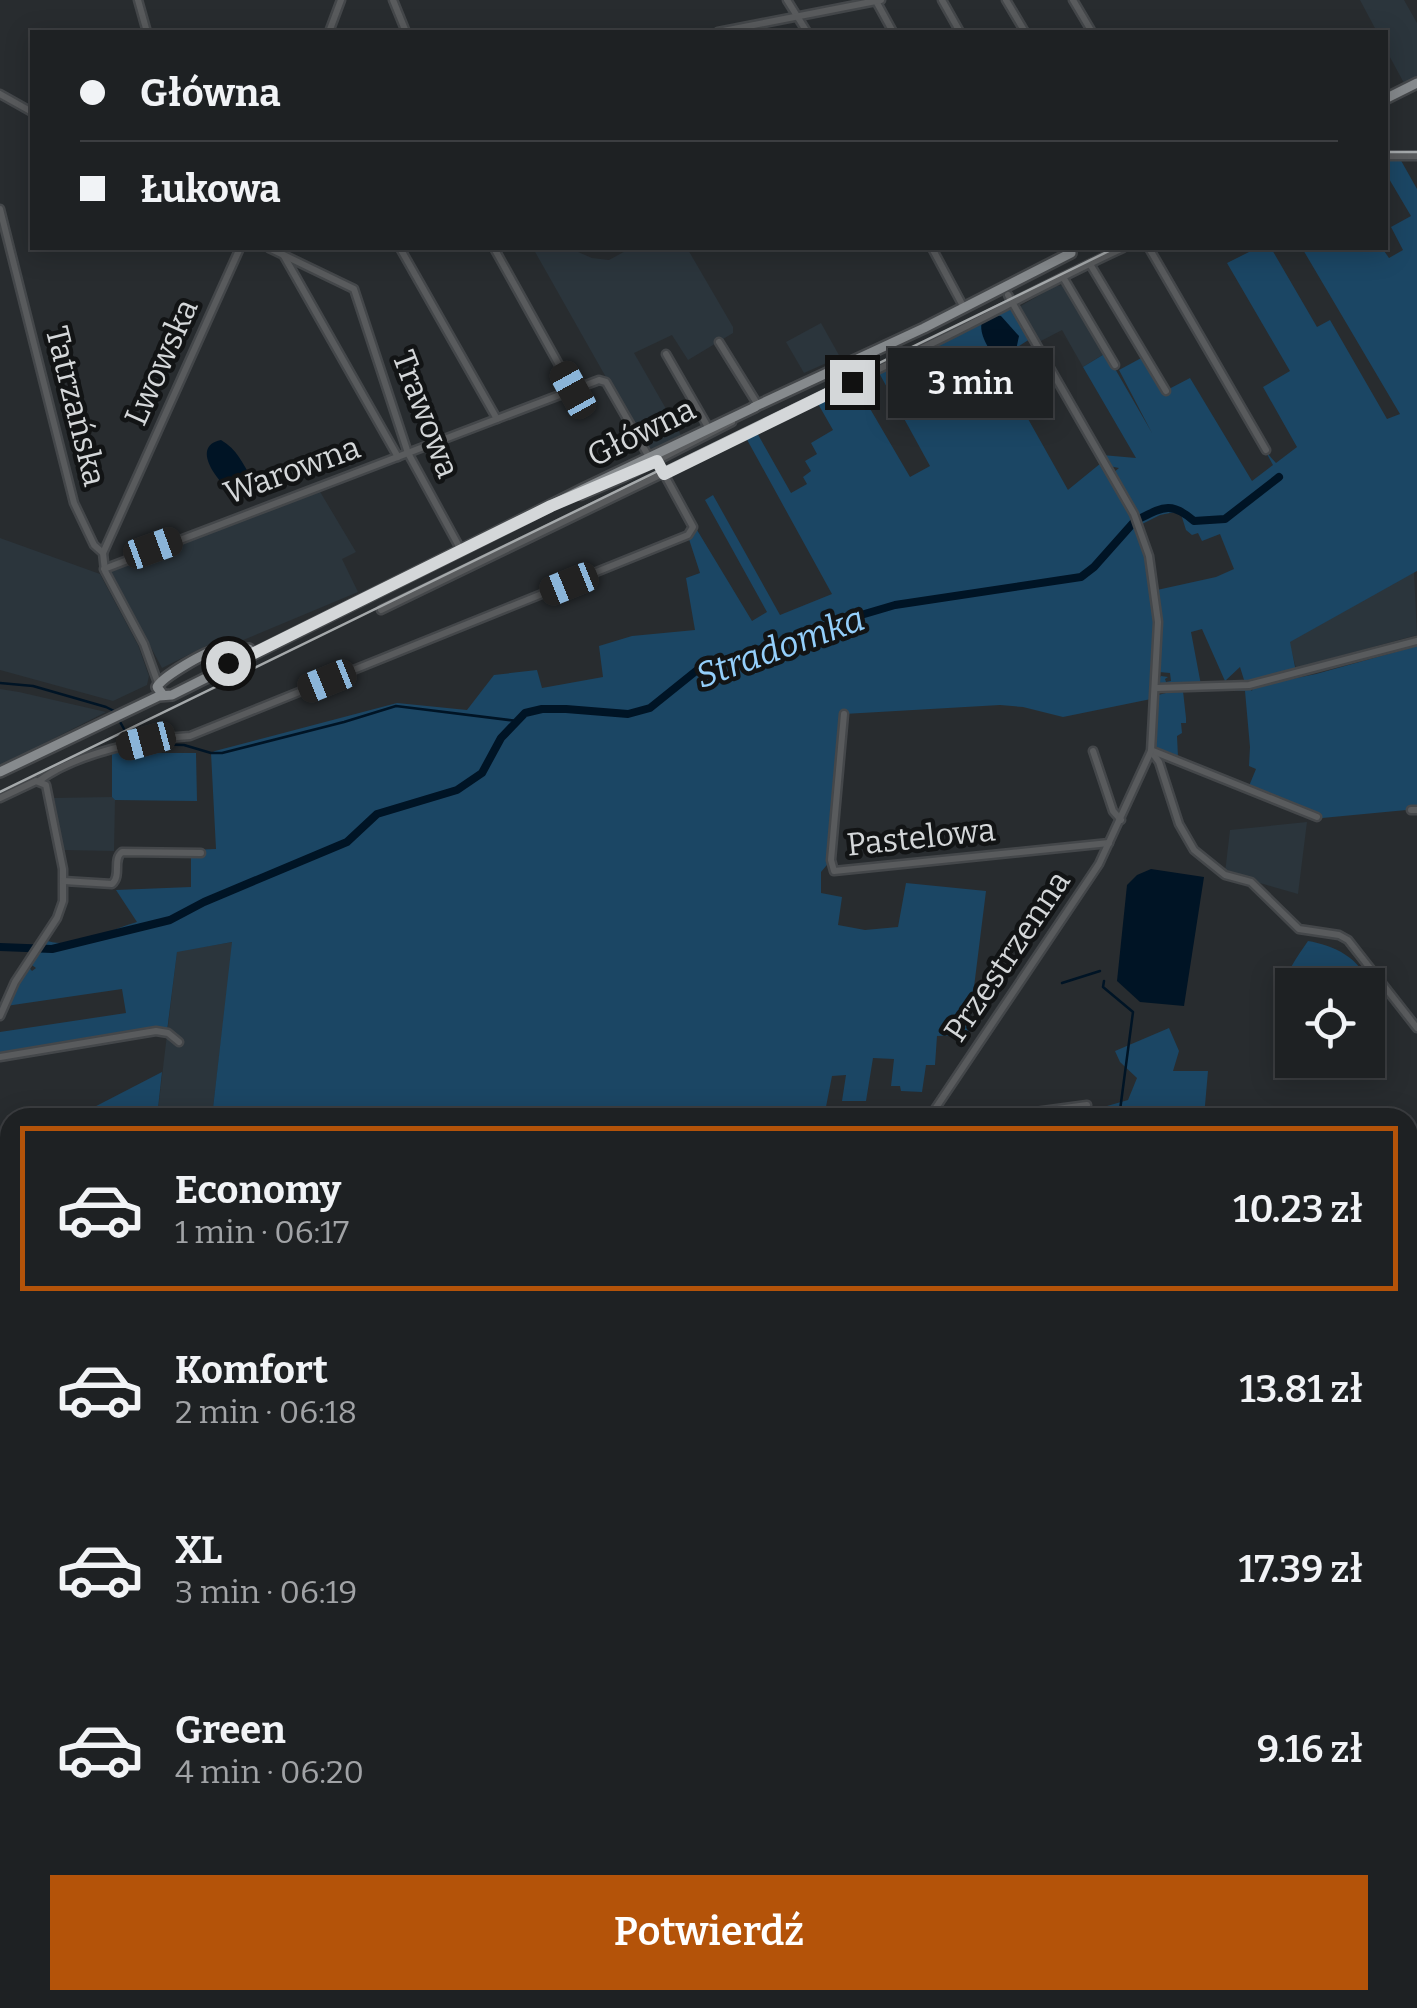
<!DOCTYPE html>
<html lang="pl">
<meta charset="utf-8">
<style>
body{margin:0;font-family:Bitter,serif;background:#26292b;color:#f1f3f6;height:100vh;display:flex;flex-direction:column;font-size:38px;white-space:nowrap}
*{box-sizing:border-box;margin:0}
p{font-size:32px;color:#a1a3a6}
.icon{flex:none;width:55px;height:55px;fill:none;stroke:currentColor;stroke-width:2;stroke-linecap:round;stroke-linejoin:round}
.map{position:relative;flex:1;overflow:hidden}
.drawer{position:absolute;left:0px;top:1108px;width:1418px;height:902px;display:flex;flex-direction:column;background:#1e2123;border-radius:30px 30px 0 0;box-shadow:0 5px 25px #0003,0 0 0 2px #3c3e41}
.drawer>*{flex:none}
.guide{position:absolute;left:30px;top:30px;width:1358px;height:220px;border-radius:0px;box-shadow:0 5px 25px #0003,0 0 0 2px #3c3e41;display:grid;align-content:center;height:220px;padding:0 50px;background:#1e2123}
.controls{position:absolute;left:1275px;top:968px;display:grid;gap:20px}
.controls a{display:grid;place-items:center;width:110px;height:110px;border-radius:0px;background:#1e2123;box-shadow:0 5px 25px #0003,0 0 0 2px #3c3e41;font-size:50px}
.end{position:absolute;width:45px;height:45px;margin:-22px;border:12px solid #d4d7d9;background:#111;box-shadow:0 0 0 5px #111}
.from{border-radius:50%}
.bubble{position:absolute;height:70px;border-radius:0px;background:#1e2123;box-shadow:0 5px 25px #0003,0 0 0 2px #3c3e41;font-size:32px;font-weight:600;line-height:70px;text-align:center}
.car{position:absolute;width:30px;height:60px;margin:-30px -15px;border-radius:12px;box-shadow:0 0 8px 2px #0007;background:linear-gradient(#222 24%,#8ab4d8 0 40%,#222 0 76%,#8ab4d8 0 86%,#222 0)}
.guide b{display:flex;align-items:center;gap:35px;height:95px;font-size:38px}
.guide b+b{border-top:2px solid #3c3e41}
.guide i{width:25px;height:25px;background:#f1f3f6}
ul{padding:18px 0 0;list-style:none}
li{display:flex;align-items:center;gap:30px;height:165px;margin:0 20px 15px;padding:0 30px;border:5px solid transparent;border-radius:0px}
li div{flex:1}
li b{display:block;font-size:38px}
li em{font-style:normal;font-weight:600}
li.current{border-color:#b45309}
li>.icon{width:90px;height:90px;stroke-width:1.5}
.button{display:flex;gap:20px;margin-top:auto;padding:20px 50px}
.button a{flex:1;height:115px;border-radius:0px;background:#b45309;color:#fff;font-size:40px;font-weight:600;line-height:115px;text-align:center}
.map>svg:first-child{display:block}
.built{fill:#2b353c}
.green{fill:#1b4664}
.water{fill:#001425}
.lines{fill:none;stroke-linecap:round;stroke-linejoin:round}
.stream{stroke:#001425;stroke-width:2.5}
.river{stroke:#001425;stroke-width:8}
.minor-casing{stroke:#44474a;stroke-width:11}
.major-casing{stroke:#44474a;stroke-width:14}
.minor{stroke:#595b5d;stroke-width:6}
.major{stroke:#868a8d;stroke-width:9}
.rail{stroke:#a5a9ab;stroke-width:2.5}
.route{stroke:#d4d7d9;stroke-width:12}
.labels{text-anchor:middle;stroke-width:9;stroke-linejoin:round;paint-order:stroke}
.street-label{font-size:32px;fill:#d4d7d9;stroke:#121415}
.water-label{font-size:35px;font-style:italic;fill:#94cffb;stroke:#121415}
</style>
<div class="map">
<svg width="1417" height="2008" viewBox="0 0 1417 2008">
<rect width="100%" height="100%" fill="#282c2f"/>
<!-- built -->
<g class="built">
<polygon points="1360,0 1404,0 1417,23 1417,77 1404,83 1385,48 1385,32 1377,32"/>
<polygon points="538,248 569,248 592,258 609,260 631,248 687,248 733,327 733,333 688,360 672,335 634,353 681,435 654,449 646,448 534,250"/>
<polygon points="1064,285 1104,354 1083,367 1062,330 1039,342 1019,307 1055,286"/>
<polygon points="821,323 840,357 804,373 786,342"/>
<polygon points="319,490 356,552 342,559 358,592 236,643 218,640 162,668 110,572"/>
<polygon points="0,538 100,574 138,645 149,676 147,685 113,701 0,670"/>
<polygon points="1414,572 1417,635 1296,668 1289,642"/>
<polygon points="0,689 19,692 106,712 45,743 49,751 0,776"/>
<polygon points="112,797 115,800 114,851 63,850 54,798"/>
<polygon points="1307,822 1298,894 1225,873 1230,830"/>
<polygon points="233,942 212,1117 157,1118 177,951"/>
</g>
<!-- green -->
<g class="green">
<polygon points="1385,157 1399,157 1417,189 1417,571 1290,642 1296,672 1245,683 1240,667 1225,681 1202,629 1191,632 1201,685 1162,685 1158,680 1161,676 1168,677 1165,679 1166,682 1171,681 1170,673 1159,672 1157,590 1216,577 1234,569 1220,534 1202,541 1198,533 1192,535 1186,530 1180,511 1160,515 1142,524 1113,473 1119,468 1109,466 1102,455 1136,458 1083,367 1106,353 1152,433 1119,370 1145,356 1167,396 1169,394 1167,390 1190,378 1252,481 1273,465 1266,452 1276,463 1297,447 1263,387 1290,371 1227,263 1251,251 1250,248 1271,248 1317,327 1330,320 1387,419 1400,414 1302,248 1382,248 1389,258 1403,250 1391,227 1411,216 1385,172"/>
<path d="M1009 307 1030 339 1019 346 1007 366 1010 372 1004 376 1068 490 1063 494 1101 463 1140 533 1148 568 1155 631 1151 699 1063 717 1023 707 1000 705 844 714 831 860 821 872V893L842 897 838 925 865 930 898 927 906 883 986 891 968 1035 937 1036 935 1065H926L922 1092 901 1091 900 1086H891L894 1059 873 1058 866 1101H842L846 1075 832 1076 824 1117H212L232 942 177 952 167 1031 0 1056V1032L126 1013 122 989 6 1006 27 965 32 971 36 968 29 963 45 940C69 951 112 929 137 922L116 890 191 887V850L216 849 211 753 215 751 397 703 467 710 494 675 537 670 542 688 603 677 599 646 632 636 695 630 686 578 700 573 688 536 697 530 752 621 767 612 705 500 713 495 780 615 832 594 745 436 756 431 791 493 807 484 803 477 811 471 805 461 817 454 811 443 833 430 817 402 855 383 910 477 930 466 878 371Z"/>
<polygon points="1417,646 1417,809 1322,818 1249,786 1256,769 1249,766 1250,747 1245,691 1229,690 1248,687 1252,691 1253,687 1316,674"/>
<polygon points="1174,691 1183,691 1186,718 1186,723 1181,723 1182,733 1177,736 1178,757 1157,748 1154,743 1158,695"/>
<polygon points="112,753 196,753 197,801 115,800 112,797"/>
<path d="M1308 941C1332 945 1363 958 1367 985H1292V1032C1275 991 1283 977 1308 941Z"/>
<polygon points="1169,1028 1179,1051 1173,1071 1208,1071 1204,1117 1108,1117 1107,1106 1128,1100 1137,1078 1120,1062 1115,1051"/>
<polygon points="162,1072 157,1117 75,1117"/>
<polygon points="10,1268 10,1548 0,1549 3,1486 0,1477 0,1277"/>
<polygon points="1417,1355 1417,1634 1408,1634 1408,1356"/>
<polygon points="10,1723 10,2000 1382,2000 1382,2008 0,2008 0,1727"/>
</g>
<!-- water -->
<g class="water">
<path d="M994 315 1001 316 1019 336 1016 350 1001 361C990 354 978 334 982 321Z"/>
<path d="M221 440C237 449 243 464 252 479L249 484 251 494 238 498C223 488 187 447 221 440Z"/>
<polygon points="1151,869 1204,877 1184,1006 1140,1002 1117,981 1127,885 1137,875"/>
</g>
<g class="lines">
<!-- stream -->
<g class="stream">
<polyline points="0,683 33,686 106,707 114,711 129,738 147,738"/>
<polyline points="152,744 184,745 211,753 222,753 344,722 396,706 517,721"/>
<polyline points="1104,981 1103,987 1133,1012 1119,1118"/>
<polyline points="1062,983 1100,971"/>
<polyline points="982,2003 985,2008"/>
</g>
<!-- river -->
<g class="river">
<path d="M1137 520C1163 507 1171 501 1194 521L1225 519 1279 477"/>
<polyline points="0,947 52,949 170,920 204,902 347,842 377,814 457,790 482,773 501,738 525,713 542,709 566,709 628,714 650,708 696,671 861,615 895,605 1081,577 1094,567 1134,522"/>
</g>
<defs>
<g id="minor">
<polyline points="138,0 147,32"/>
<polyline points="393,0 406,32"/>
<polyline points="787,0 807,32"/>
<polyline points="942,0 960,32"/>
<polyline points="1006,0 1025,32"/>
<polyline points="1073,0 1092,32"/>
<polyline points="876,1 893,32"/>
<polyline points="329,32 341,0"/>
<polyline points="718,32 881,0"/>
<polyline points="0,94 32,112"/>
<polyline points="1385,156 1417,156"/>
<polyline points="0,209 74,503 94,545 103,553 105,571 144,644 158,683"/>
<polyline points="269,248 354,289 408,453 461,550"/>
<polyline points="400,248 497,419"/>
<polyline points="494,248 573,390"/>
<polyline points="932,248 962,304"/>
<polyline points="1149,248 1266,450"/>
<polyline points="284,256 398,457"/>
<polyline points="1090,264 1166,391"/>
<polyline points="1063,277 1115,365"/>
<polyline points="719,342 758,405"/>
<polyline points="666,354 708,427"/>
<polyline points="581,496 623,478 732,422"/>
<polyline points="103,553 240,248"/>
<polyline points="104,569 599,380 606,382 649,457"/>
<path d="M381 610 943 338C1003 308 1062 276 1123 248"/>
<polyline points="1157,688 1249,685 1417,641"/>
<polyline points="844,714 831,860 834,871 1109,843"/>
<polyline points="1093,751 1113,811 1121,820"/>
<polyline points="1151,751 1159,762 1179,824 1194,850 1225,875 1251,882 1299,929 1339,935 1348,940 1417,1028"/>
<polyline points="1153,751 1317,817"/>
<path d="M39 781C74 754 146 738 190 736L688 535 693 527 657 461"/>
<polyline points="0,798 36,781 46,785 63,869 63,901 57,918 15,982 0,1016"/>
<polyline points="1411,810 1417,810"/>
<path d="M64 881 112 884C122 875 112 860 122 852L201 853"/>
<polyline points="0,1057 156,1031 168,1033 179,1042"/>
<polyline points="929,1118 1099,864 1151,751 1158,622 1149,556 1134,514 1008,295"/>
<polyline points="991,1118 1087,1105"/>
<polyline points="1408,1258 1417,1256"/>
<polyline points="8,1577 10,1585"/>
<polyline points="0,1630 10,1627"/>
<polyline points="0,1691 10,1686"/>
</g>
<g id="major">
<polyline points="1385,99 1417,83"/>
<polyline points="754,407 924,328 1071,253"/>
<path d="M163 695 157 687C162 677 206 651 218 650 231 649 233 655 249 649"/>
<polyline points="0,772 159,696 172,695 583,489 755,407"/>
</g>
</defs>
<!-- minor casing -->
<use href="#minor" class="minor-casing"/>
<!-- major casing -->
<use href="#major" class="major-casing"/>
<!-- minor -->
<use href="#minor" class="minor"/>
<!-- major -->
<use href="#major" class="major"/>
<!-- rail -->
<g class="rail">
<polyline points="1385,152 1417,152"/>
<polyline points="0,792 1115,248"/>
</g>
</g>
<g class="lines">
<!-- route -->
<polyline class="route" points="228,663 226,667 551,506 657,461 664,474 852,382"/>
</g>
<g class="labels">
<!-- street labels -->
<g class="street-label">
<text transform="translate(161 362) rotate(-66)" y="11">Lwowska</text>
<text transform="translate(76 406) rotate(76)" y="11">Tatrzańska</text>
<text transform="translate(426 414) rotate(69)" y="11">Trawowa</text>
<text transform="translate(641 432) rotate(-26)" y="11">Główna</text>
<text transform="translate(292 470) rotate(-20)" y="11">Warowna</text>
<text transform="translate(921 837) rotate(-6)" y="11">Pastelowa</text>
<text transform="translate(1007 956) rotate(-56)" y="11">Przestrzenna</text>
</g>
<!-- water labels -->
<g class="water-label">
<text transform="translate(780 647) rotate(-20)" y="12">Stradomka</text>
</g>
</g>
</svg>
<div class="controls">
<a><svg class="icon" aria-label="locate" viewBox="0 0 24 24"><circle cx="12" cy="12" r="6"/><path d="M12 2v4M12 18v4M2 12h4M18 12h4"/></svg></a>
</div>
<i class="end from" style="left:228px;top:663px"></i>
<i class="end" style="left:852px;top:382px"></i>
<div class="bubble" style="left:888px;top:348px;width:165px">3 min</div>
<i class="car" style="left:573px;top:390px;rotate:331deg"></i>
<i class="car" style="left:153px;top:548px;rotate:70deg"></i>
<i class="car" style="left:569px;top:584px;rotate:248deg"></i>
<i class="car" style="left:327px;top:681px;rotate:248deg"></i>
<i class="car" style="left:146px;top:741px;rotate:255deg"></i>
<div class="guide">
<b><i class="from"></i>Główna</b>
<b><i></i>Łukowa</b>
</div>
<section class="drawer">
<ul>
<li class="current"><svg class="icon" aria-label="car" viewBox="0 0 24 24"><path d="M5 17H2v-5l4-1 3-4h7l3 4 3 1v5h-3M9 17h6M6 11h13"/><circle cx="7" cy="17" r="2"/><circle cx="17" cy="17" r="2"/></svg><div><b>Economy</b><p>1 min · 06:17</p></div><em>10.23 zł</em></li>
<li><svg class="icon" aria-label="car" viewBox="0 0 24 24"><path d="M5 17H2v-5l4-1 3-4h7l3 4 3 1v5h-3M9 17h6M6 11h13"/><circle cx="7" cy="17" r="2"/><circle cx="17" cy="17" r="2"/></svg><div><b>Komfort</b><p>2 min · 06:18</p></div><em>13.81 zł</em></li>
<li><svg class="icon" aria-label="car" viewBox="0 0 24 24"><path d="M5 17H2v-5l4-1 3-4h7l3 4 3 1v5h-3M9 17h6M6 11h13"/><circle cx="7" cy="17" r="2"/><circle cx="17" cy="17" r="2"/></svg><div><b>XL</b><p>3 min · 06:19</p></div><em>17.39 zł</em></li>
<li><svg class="icon" aria-label="car" viewBox="0 0 24 24"><path d="M5 17H2v-5l4-1 3-4h7l3 4 3 1v5h-3M9 17h6M6 11h13"/><circle cx="7" cy="17" r="2"/><circle cx="17" cy="17" r="2"/></svg><div><b>Green</b><p>4 min · 06:20</p></div><em>9.16 zł</em></li>
</ul>
<div class="button"><a>Potwierdź</a></div>
</section>
</div>
